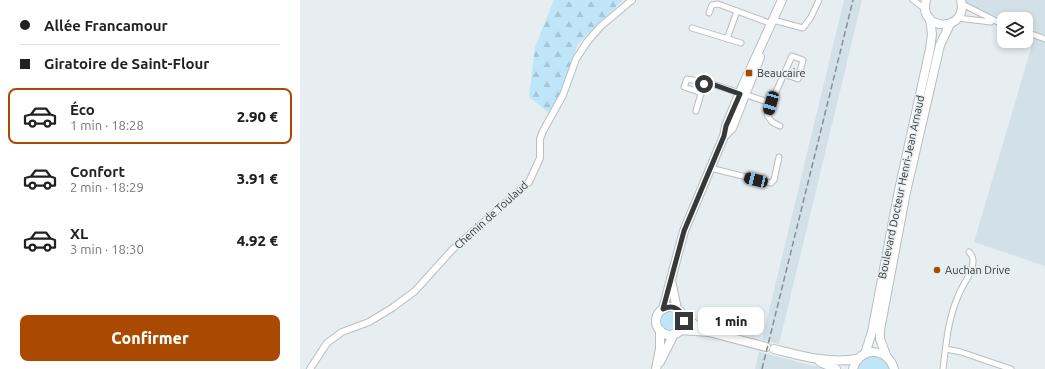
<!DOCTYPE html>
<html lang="fr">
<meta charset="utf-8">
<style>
body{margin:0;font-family:Ubuntu,sans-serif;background:#f6f6f6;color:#202124;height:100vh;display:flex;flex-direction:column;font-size:15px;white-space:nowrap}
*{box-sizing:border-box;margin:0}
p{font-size:13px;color:#757577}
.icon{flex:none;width:22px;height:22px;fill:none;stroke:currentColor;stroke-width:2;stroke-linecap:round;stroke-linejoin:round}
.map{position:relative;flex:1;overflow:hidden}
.panel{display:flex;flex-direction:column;background:#fff;width:300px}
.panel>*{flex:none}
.top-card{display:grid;align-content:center;height:88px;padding:0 20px;background:#fff}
.tools{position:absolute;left:697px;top:12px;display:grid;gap:8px}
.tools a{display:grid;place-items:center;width:36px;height:36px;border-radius:8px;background:#fff;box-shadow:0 2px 6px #0003;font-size:20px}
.end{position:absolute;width:18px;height:18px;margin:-9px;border:5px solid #36393a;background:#fff;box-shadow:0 0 0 2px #fff}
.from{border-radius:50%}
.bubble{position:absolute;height:28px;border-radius:8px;background:#fff;box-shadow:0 2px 6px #0003;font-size:13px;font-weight:800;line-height:28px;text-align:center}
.car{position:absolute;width:12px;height:24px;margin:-12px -6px;border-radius:5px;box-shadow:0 0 3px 1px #0007;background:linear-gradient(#222 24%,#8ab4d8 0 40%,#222 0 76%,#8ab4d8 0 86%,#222 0)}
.top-card b{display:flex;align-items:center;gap:14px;height:38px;font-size:15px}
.top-card b+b{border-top:1px solid #e0e0e0}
.top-card i{width:10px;height:10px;background:#202124}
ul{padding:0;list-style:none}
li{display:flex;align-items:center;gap:12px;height:56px;margin:0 8px 6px;padding:0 12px;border:2px solid transparent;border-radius:8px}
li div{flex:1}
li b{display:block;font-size:15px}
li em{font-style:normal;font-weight:800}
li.active{border-color:#aa4902}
li>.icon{width:36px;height:36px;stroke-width:1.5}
.action{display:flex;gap:8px;margin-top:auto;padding:8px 20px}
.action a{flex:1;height:46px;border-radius:8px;background:#aa4902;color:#fff;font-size:16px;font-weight:800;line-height:46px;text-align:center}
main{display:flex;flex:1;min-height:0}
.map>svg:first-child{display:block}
.built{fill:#d2e1e8}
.green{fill:#bee6f8}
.forest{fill:url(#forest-firs)}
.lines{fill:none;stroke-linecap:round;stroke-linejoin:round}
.minor-casing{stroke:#b7bec2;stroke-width:7}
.tertiary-casing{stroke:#b7bec2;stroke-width:8}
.primary-casing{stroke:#b7bec2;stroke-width:10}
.minor{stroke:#fff;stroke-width:5}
.tertiary{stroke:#fff;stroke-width:6}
.primary{stroke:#fff;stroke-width:8}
.rail{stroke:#898e90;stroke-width:1.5;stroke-dasharray:6 3;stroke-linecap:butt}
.route{stroke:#36393a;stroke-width:5}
.poi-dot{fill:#aa4902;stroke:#e6eef1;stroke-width:1.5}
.labels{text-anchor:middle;stroke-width:3;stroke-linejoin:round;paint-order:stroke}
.poi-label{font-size:11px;fill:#36393a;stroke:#e6eef1;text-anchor:start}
.street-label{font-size:11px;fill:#36393a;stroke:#e6eef1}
</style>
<main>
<section class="panel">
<div class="top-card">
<b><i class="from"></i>Allée Francamour</b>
<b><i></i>Giratoire de Saint-Flour</b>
</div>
<ul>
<li class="active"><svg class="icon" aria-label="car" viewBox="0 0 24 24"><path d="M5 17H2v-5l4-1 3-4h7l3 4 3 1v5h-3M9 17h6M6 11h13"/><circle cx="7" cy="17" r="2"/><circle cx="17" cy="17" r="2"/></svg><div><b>Éco</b><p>1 min · 18:28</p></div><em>2.90 €</em></li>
<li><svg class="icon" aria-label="car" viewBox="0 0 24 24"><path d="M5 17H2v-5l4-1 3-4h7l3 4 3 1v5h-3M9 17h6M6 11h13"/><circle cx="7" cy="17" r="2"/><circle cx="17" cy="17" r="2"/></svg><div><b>Confort</b><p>2 min · 18:29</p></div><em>3.91 €</em></li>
<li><svg class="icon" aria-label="car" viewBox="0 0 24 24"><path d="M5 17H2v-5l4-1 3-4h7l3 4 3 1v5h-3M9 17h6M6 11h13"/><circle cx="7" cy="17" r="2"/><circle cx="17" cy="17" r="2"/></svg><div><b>XL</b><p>3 min · 18:30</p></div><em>4.92 €</em></li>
</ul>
<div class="action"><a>Confirmer</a></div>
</section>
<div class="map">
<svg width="745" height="369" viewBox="0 0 745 369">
<defs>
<pattern id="forest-firs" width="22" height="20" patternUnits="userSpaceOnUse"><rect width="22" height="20" fill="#bee6f8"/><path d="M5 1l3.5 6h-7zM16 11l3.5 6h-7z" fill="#a4c6d5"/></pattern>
</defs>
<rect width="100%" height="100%" fill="#e6eef1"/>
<!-- built -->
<g class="built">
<polygon points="544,0 562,0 479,344 462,340"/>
<polygon points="664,0 745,0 745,266 674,242 736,31 726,27 726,19 704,19 668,6"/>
<polygon points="459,352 522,368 525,369 455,369"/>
</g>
<!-- green -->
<g class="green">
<circle cx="370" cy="321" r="9"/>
<polygon points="574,356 584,360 590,369 558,369 564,360"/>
</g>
<!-- forest -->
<polygon class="forest" points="254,0 323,0 278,44 262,89 249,113 229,97 235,47"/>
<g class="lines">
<defs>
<g id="minor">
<polyline points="613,0 625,9"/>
<polyline points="662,4 704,25"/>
<polyline points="409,13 412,5 418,4 472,24"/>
<polyline points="658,18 691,22"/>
<polyline points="473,20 503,28 511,17 519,0"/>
<polyline points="392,28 441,43"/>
<polyline points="726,32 745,39"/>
<polyline points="427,39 437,11"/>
<polyline points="402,93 384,87 387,79 409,83 471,103 484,74 498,79 503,60 492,56 484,74"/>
<polyline points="471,103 467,115 472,122 480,126"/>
<polyline points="396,111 404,83"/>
<polyline points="410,168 471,183 474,180 479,157"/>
<polyline points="646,349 661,352 711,369"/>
<path d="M643 369C646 344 648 318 659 294 663 283 681 263 669 252"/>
</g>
<polyline id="tertiary" points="10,369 27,343 42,332 69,322 92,308 115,291 152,250 229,182 240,158 240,139 243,131 263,95 276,59 287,42 301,26 332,0"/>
<g id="primary">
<path d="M626 0C617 32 669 33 661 0"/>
<polyline points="425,135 432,128 460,57"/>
<polyline points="372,285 377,309"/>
<circle cx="370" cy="321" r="14"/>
<polyline points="363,309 384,231 424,136 426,126 443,85 482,0"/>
<polyline points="384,318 404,330"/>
<polyline points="380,330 409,332 466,347"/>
<path d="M474 349C502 356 529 364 557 359"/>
<polyline points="565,354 572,332 599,190 630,49 632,34 630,19"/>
<polyline points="586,355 580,339 580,330 606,192 640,45 650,24"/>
<polyline points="360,362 374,334"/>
<polyline points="520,362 536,369"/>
<polyline points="356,369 360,349 360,330"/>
<path d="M553 369C559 346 588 347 594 369"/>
</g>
</defs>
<!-- minor casing -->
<use href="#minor" class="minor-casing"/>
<!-- tertiary casing -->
<use href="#tertiary" class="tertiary-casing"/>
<!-- primary casing -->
<use href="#primary" class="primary-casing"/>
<!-- minor -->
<use href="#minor" class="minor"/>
<!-- tertiary -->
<use href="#tertiary" class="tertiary"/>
<!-- primary -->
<use href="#primary" class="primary"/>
<!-- rail -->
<polyline class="rail" points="462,369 553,0"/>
</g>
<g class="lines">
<!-- route -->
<path class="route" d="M384 321C382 309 373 304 363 309L384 231 424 136 426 126 440 94 409 83 404 84"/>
</g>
<!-- markers -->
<g class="poi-dot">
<rect x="445" y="69" width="8" height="8" rx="2"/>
<circle cx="637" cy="270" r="4"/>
</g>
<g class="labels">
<!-- poi labels -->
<g class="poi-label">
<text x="457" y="77">Beaucaire</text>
<text x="645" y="274">Auchan Drive</text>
</g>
<!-- street labels -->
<g class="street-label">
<text transform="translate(601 187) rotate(-78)" y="4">Boulevard Docteur Henri-Jean Arnaud</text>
<text transform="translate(191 215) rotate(-42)" y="4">Chemin de Toulaud</text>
</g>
</g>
</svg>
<div class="tools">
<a><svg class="icon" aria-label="layers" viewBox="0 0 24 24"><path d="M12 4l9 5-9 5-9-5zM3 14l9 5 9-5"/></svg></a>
</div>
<i class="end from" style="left:404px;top:84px"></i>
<i class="end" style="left:384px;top:321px"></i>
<div class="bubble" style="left:398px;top:307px;width:66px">1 min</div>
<i class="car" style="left:471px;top:103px;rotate:196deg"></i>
<i class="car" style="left:456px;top:180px;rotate:284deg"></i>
</div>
</main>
